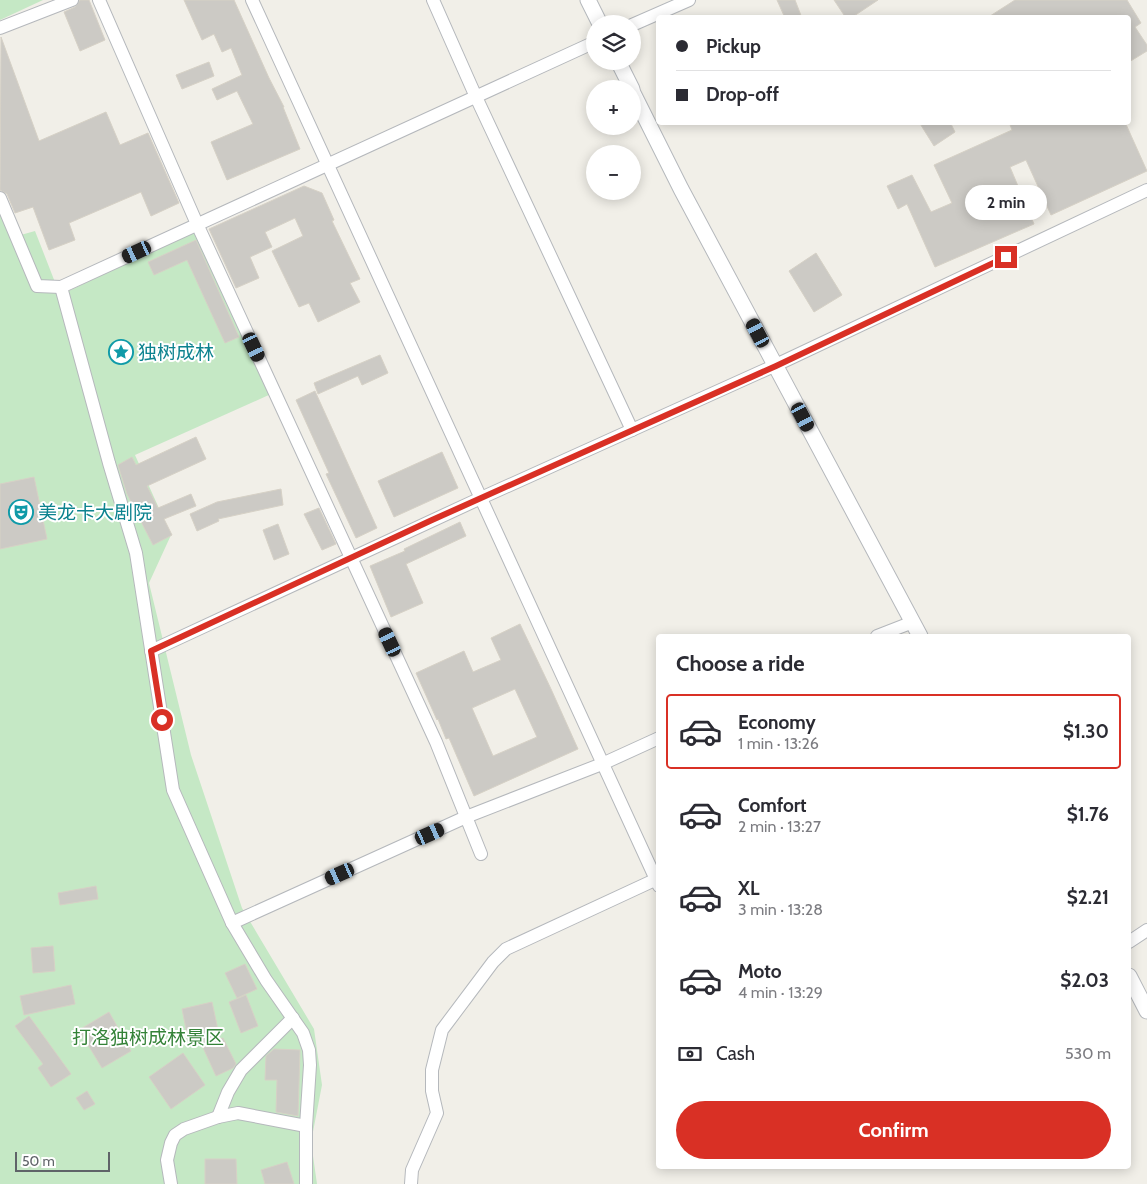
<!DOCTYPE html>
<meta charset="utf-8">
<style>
body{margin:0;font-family:Cabin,"Noto Sans SC",sans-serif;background:#f7f7f7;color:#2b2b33;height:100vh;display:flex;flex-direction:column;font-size:19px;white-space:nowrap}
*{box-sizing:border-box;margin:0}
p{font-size:16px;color:#7c7c81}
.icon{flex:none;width:28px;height:28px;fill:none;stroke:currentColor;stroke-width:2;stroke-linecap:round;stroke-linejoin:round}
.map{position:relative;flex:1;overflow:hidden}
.details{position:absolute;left:656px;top:634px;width:475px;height:535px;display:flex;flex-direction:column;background:#fff;border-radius:5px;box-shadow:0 2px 12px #0003}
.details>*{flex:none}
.guide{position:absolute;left:656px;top:15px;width:475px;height:110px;border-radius:5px;box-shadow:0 2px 12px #0003;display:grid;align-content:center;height:110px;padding:0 20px;background:#fff}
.fabs{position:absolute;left:586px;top:15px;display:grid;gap:10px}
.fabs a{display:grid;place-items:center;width:55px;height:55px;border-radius:50%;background:#fff;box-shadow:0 2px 12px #0003;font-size:25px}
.scale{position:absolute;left:15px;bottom:12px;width:95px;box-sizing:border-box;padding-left:5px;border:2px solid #5f6368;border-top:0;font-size:14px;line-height:18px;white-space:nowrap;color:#5f6368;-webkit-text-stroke:4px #fff;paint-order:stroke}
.end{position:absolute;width:22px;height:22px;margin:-11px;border:6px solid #d93025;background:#fff;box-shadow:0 0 0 2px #fff}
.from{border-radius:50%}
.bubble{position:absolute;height:35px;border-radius:18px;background:#fff;box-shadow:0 2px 12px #0003;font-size:16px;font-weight:700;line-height:35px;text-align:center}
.car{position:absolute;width:15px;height:30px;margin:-15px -8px;border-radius:6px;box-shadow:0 0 4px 1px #0007;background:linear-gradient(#222 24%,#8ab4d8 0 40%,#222 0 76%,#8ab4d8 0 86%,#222 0)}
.guide b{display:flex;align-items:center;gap:18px;height:48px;font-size:19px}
.guide b+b{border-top:1px solid #e1e1e2}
.guide i{width:12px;height:12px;background:#2b2b33}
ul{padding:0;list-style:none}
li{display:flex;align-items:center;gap:15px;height:75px;margin:0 10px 8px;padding:0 10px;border:2px solid transparent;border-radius:5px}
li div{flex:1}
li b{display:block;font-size:19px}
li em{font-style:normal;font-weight:700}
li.active{border-color:#d93025}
li>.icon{width:45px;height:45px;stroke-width:1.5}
h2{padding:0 20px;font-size:22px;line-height:60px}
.pay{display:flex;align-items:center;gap:12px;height:55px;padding:0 20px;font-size:19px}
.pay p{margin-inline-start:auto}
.action{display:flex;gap:10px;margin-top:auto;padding:10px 20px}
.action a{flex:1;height:58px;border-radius:30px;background:#d93025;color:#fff;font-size:20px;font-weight:700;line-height:58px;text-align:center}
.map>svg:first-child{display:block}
.green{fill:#c5e8c5}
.building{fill:#cccac5;stroke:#d6d1c6;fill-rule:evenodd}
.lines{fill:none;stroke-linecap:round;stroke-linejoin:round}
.minor-casing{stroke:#b5b8bc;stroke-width:14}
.tertiary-casing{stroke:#b5b8bc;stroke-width:17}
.minor{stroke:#fff;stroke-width:12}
.tertiary{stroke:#fff;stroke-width:15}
.route{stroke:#d93025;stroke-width:6}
.labels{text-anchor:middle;stroke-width:4;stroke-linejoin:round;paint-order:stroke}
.culture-label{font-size:19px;fill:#0d838f;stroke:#fff;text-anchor:start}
.park-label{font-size:19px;fill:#348238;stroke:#fff}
</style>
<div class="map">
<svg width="1147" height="1184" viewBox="0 0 1147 1184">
<rect width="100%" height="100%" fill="#f1efe8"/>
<!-- green -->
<g class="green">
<polygon points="0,0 43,0 0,20"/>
<polygon points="0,213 10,238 35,231 60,295 195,231 271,394 135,455 171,535 149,583 191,755 242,908 314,1029 322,1085 311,1142 317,1184 0,1184"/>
</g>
<!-- building -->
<g class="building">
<polygon points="80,0 89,0 105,40 80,51 64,12 75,7"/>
<polygon points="184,0 234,0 269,78 284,107 283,107 300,149 227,180 211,142 253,124 237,91 217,100 212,89 242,75 231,48 222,52 214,34 202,40"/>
<polygon points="777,0 795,0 802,18 785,18"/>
<polygon points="834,0 878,0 851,18 846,18"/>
<polygon points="1015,0 1127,0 1141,23 1135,27 1147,45 1147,51 1129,62 1129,18 987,18"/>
<polygon points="1,37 39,141 106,112 120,145 148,133 179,203 151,216 141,192 69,223 75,240 49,250 33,207 15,213 7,194 0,190"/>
<polygon points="209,62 214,76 182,89 176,75"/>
<polygon points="919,122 950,122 955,132 934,146"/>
<polygon points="1009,122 1125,122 1147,171 1051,215 1026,160 1010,167 1034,224 935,267 907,204 898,209 887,186 912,175 931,212 952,203 934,165 1012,130"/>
<polygon points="304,186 322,193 334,220 332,221 360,279 350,283 360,302 318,322 309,303 299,307 272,251 303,236 295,218 265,232 272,247 250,257 259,278 236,288 209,229"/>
<polygon points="196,240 239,337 225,343 187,260 154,275 148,262"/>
<polygon points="816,253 842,295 814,312 789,271"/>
<polygon points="380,355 388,373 362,385 358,376 318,394 314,383"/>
<polygon points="315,391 377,528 356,538 326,474 329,473 296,400"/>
<polygon points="196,437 206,459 147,486 158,508 191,494 196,506 164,519 172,535 153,545 127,494 118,465 132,457 136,465"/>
<polygon points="442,452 458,488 394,517 378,481"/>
<polygon points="34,477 47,539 0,549 0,484"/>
<polygon points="281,489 283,505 218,519 219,521 197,531 190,514 217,502"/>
<polygon points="319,508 336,544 322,550 304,514"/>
<polygon points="460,522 466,536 406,564 423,603 391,617 370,566 405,551 404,549"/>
<polygon points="278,524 289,554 274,560 263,530"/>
<path d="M520 624 551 689 578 749 474 796 449 738 446 739 438 719 437 720 416 673 464 651 473 672 501 660 491 638ZM515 689 537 737 493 756 472 708Z"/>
<polygon points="96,886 98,899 60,905 58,893"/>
<polygon points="53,946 55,971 33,973 31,948"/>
<polygon points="245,964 257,989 237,998 225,973"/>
<polygon points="71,985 75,1004 24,1015 20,996"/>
<polygon points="246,995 258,1026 241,1033 229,1002"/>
<polygon points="212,1002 220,1039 223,1038 236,1064 233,1068 216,1076 200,1041 189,1044 182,1009"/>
<polygon points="109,1012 131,1051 102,1068 79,1030"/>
<polygon points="29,1016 71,1074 51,1087 38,1068 43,1064 15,1026"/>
<polygon points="274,1049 300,1050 298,1116 276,1112 277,1080 265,1080 266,1056"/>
<polygon points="183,1053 205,1085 171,1109 149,1077"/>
<polygon points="87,1091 95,1104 84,1110 76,1098"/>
<polygon points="205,1159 236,1159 237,1184 205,1184"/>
<polygon points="287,1162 294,1184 265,1184 261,1170"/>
</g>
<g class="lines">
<defs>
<g id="minor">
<polyline points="99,0 197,224 436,742 481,854"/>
<polyline points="252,0 659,886"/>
<polyline points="433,0 476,97 632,430"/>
<polyline points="632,25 689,0"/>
<polyline points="0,28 72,0"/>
<polyline points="0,198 37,286 61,287 595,42"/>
<polyline points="61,287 109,463 136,553 173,790 232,923 266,980 303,1033 309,1050 310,1065 306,1126 306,1184"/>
<polyline points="877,636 913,622"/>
<polyline points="151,651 481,498 776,365 1147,190"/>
<polyline points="232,923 466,817 602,764 659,738"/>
<polyline points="1129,942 1147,930"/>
<polyline points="218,1117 228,1092 241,1070 293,1018"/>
<polyline points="171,1184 167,1160 171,1143 175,1135 184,1129 218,1117 238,1113 306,1126"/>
<polyline points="411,1184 412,1170 437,1113 432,1091 432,1070 442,1030 493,962 506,949 659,878"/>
</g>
<g id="tertiary">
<polyline points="588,0 600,24"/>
<polyline points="618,61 632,89"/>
<polyline points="632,91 681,189 920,636"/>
<polyline points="1129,976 1147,1011"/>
</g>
</defs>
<!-- minor casing -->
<use href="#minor" class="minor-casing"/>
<!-- tertiary casing -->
<use href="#tertiary" class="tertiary-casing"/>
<!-- minor -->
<use href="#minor" class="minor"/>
<!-- tertiary -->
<use href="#tertiary" class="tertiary"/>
</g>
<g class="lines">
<!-- route -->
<polyline class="route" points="162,720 151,651 432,520 776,366 1006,257"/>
</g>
<!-- icons -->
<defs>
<symbol id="sight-ring" viewBox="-11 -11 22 22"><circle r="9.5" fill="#fff" stroke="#0f9aa8" stroke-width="1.5"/><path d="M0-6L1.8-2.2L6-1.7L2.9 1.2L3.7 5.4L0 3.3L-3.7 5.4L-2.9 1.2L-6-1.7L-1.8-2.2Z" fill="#0f9aa8"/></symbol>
<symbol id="theatre-ring" viewBox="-11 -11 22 22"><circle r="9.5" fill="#fff" stroke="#0f9aa8" stroke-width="1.5"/><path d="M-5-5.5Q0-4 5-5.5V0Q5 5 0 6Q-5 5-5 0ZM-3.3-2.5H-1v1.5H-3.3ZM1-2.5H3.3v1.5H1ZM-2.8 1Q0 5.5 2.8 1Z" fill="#0f9aa8"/></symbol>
</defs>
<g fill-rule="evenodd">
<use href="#sight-ring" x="107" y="338" width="28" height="28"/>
<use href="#theatre-ring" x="7" y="498" width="28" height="28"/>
</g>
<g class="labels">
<!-- culture labels -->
<g class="culture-label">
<text x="138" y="359">独树成林</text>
<text x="38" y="519">美龙卡大剧院</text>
</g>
<!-- park labels -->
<g class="park-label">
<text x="148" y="1044">打洛独树成林景区</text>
</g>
</g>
</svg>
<div class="fabs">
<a><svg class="icon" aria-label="layers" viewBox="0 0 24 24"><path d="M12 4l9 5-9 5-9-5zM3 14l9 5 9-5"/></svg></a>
<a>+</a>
<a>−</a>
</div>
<div class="scale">50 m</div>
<i class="end from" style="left:162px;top:720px"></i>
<i class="end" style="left:1006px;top:257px"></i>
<div class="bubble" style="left:965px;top:185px;width:82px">2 min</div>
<i class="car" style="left:137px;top:252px;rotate:245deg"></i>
<i class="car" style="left:758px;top:333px;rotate:332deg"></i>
<i class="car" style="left:254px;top:347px;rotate:155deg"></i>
<i class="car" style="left:803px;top:417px;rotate:152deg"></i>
<i class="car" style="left:390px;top:642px;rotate:335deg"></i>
<i class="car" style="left:430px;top:834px;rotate:66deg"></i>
<i class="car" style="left:340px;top:874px;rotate:246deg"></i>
<div class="guide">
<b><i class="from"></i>Pickup</b>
<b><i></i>Drop-off</b>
</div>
<section class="details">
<h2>Choose a ride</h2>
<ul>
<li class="active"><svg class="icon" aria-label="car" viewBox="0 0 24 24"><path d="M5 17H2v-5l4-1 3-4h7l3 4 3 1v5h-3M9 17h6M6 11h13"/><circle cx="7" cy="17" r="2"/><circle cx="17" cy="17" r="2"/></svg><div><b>Economy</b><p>1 min · 13:26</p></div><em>$1.30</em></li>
<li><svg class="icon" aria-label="car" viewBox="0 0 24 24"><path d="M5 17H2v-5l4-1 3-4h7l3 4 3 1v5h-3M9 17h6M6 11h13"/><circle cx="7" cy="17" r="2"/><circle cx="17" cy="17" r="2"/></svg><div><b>Comfort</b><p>2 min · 13:27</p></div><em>$1.76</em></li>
<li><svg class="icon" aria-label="car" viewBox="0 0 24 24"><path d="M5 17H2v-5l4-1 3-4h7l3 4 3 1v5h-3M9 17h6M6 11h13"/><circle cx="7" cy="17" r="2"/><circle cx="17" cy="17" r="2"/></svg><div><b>XL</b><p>3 min · 13:28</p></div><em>$2.21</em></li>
<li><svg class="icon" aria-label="car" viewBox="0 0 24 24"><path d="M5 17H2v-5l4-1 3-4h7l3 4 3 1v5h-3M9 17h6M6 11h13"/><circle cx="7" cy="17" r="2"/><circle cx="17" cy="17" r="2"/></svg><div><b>Moto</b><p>4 min · 13:29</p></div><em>$2.03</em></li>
</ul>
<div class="pay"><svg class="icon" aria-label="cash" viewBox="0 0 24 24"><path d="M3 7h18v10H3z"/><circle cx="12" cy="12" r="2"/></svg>Cash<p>530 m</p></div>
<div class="action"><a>Confirm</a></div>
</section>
</div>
